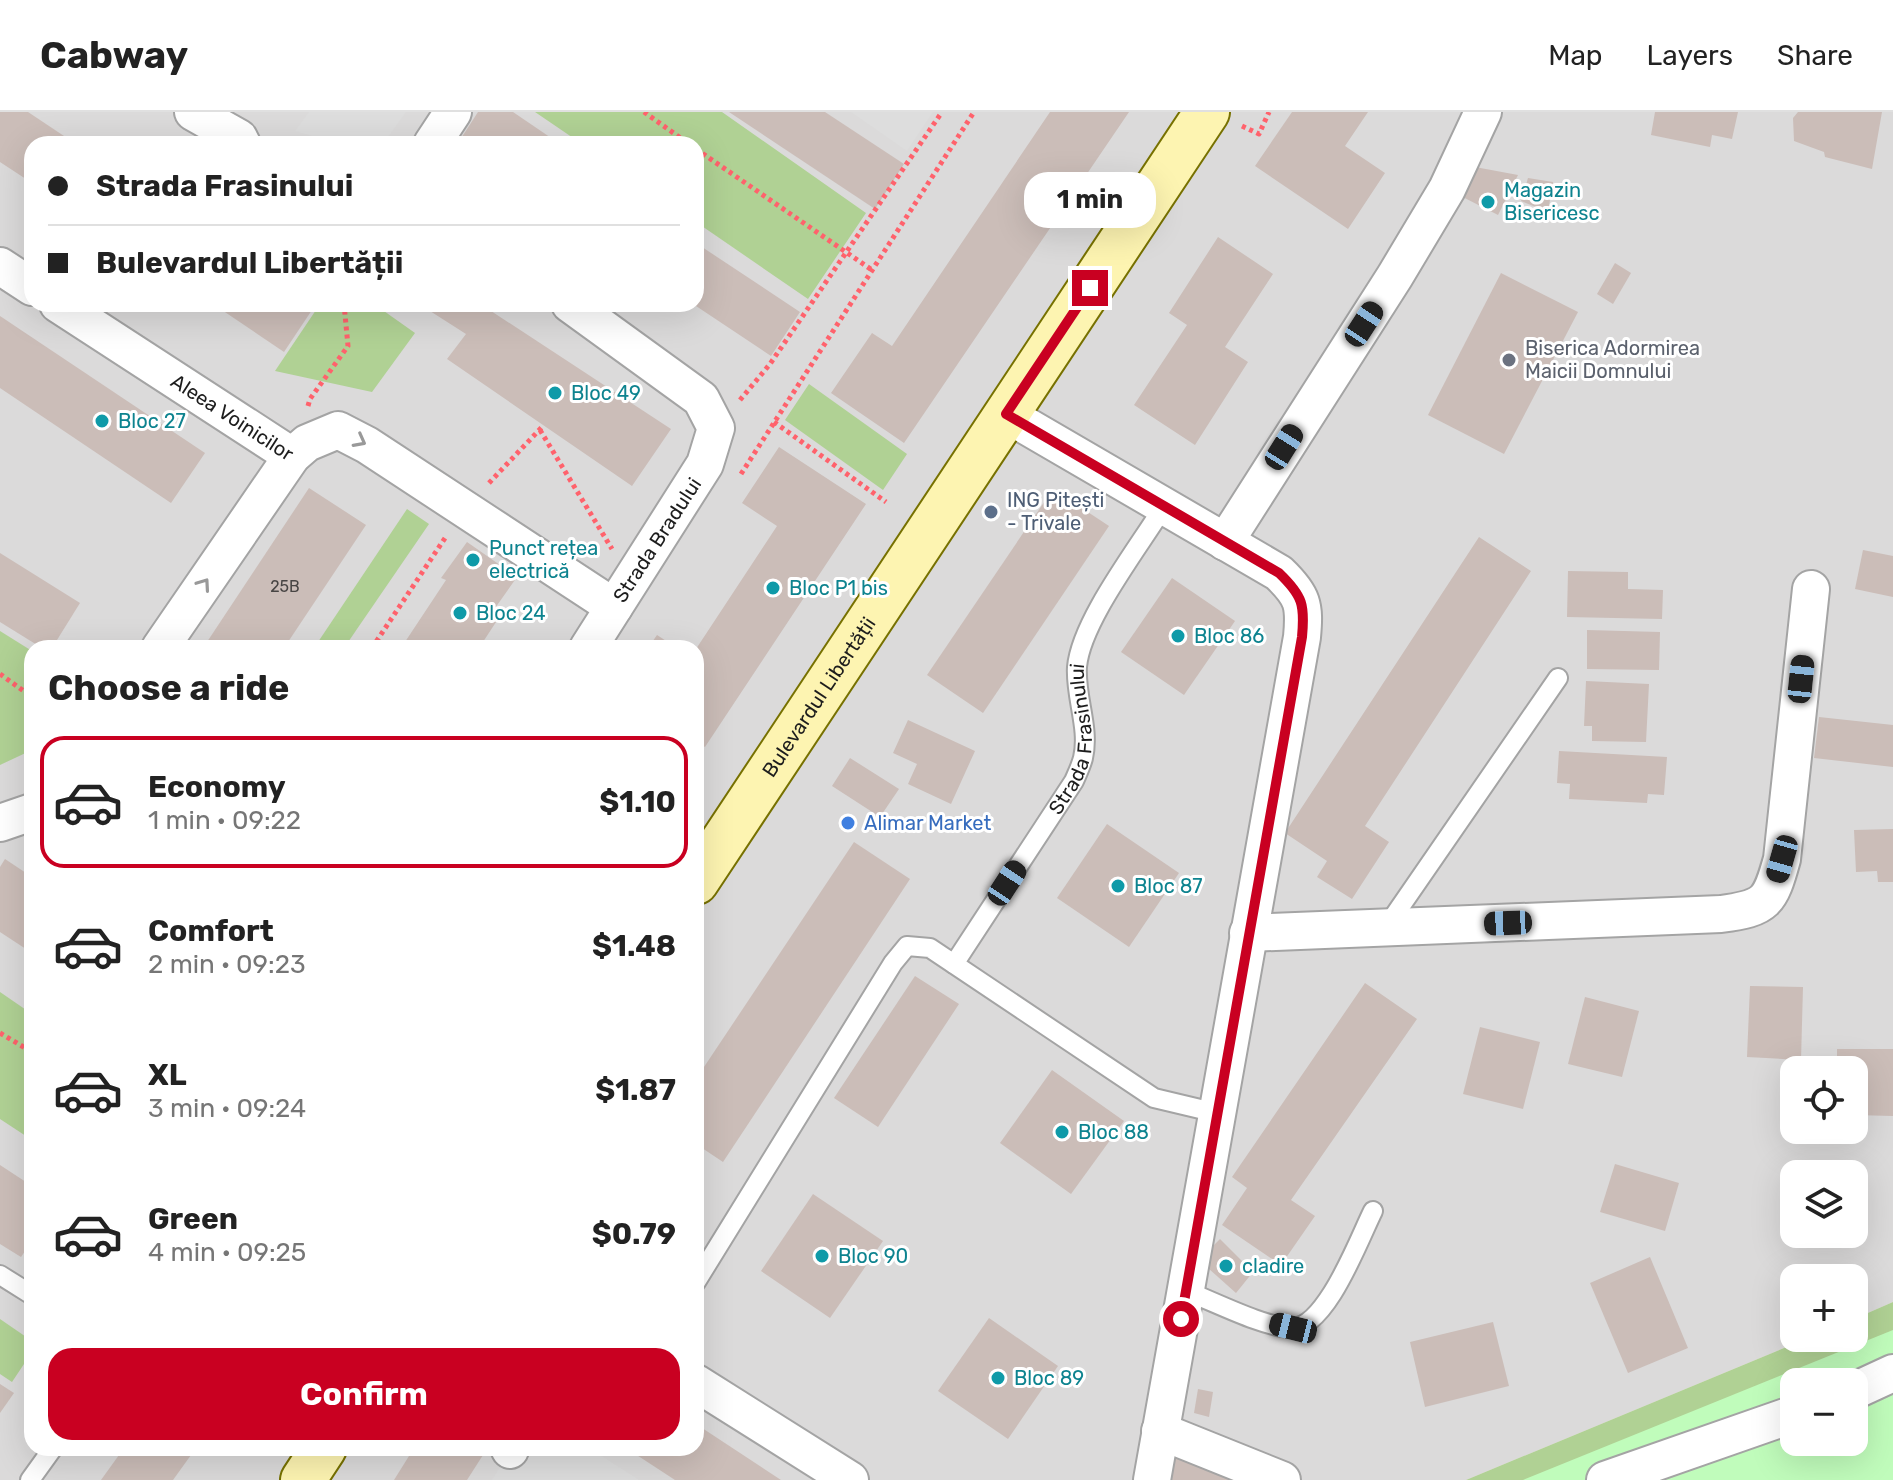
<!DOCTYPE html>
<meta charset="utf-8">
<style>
body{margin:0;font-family:Rubik,sans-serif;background:#f6f6f6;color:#222;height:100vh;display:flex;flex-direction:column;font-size:30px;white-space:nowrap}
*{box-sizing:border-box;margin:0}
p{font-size:26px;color:#767676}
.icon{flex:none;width:44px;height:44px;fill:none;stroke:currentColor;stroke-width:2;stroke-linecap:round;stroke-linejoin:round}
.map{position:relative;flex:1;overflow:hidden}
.panel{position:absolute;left:24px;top:528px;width:680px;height:816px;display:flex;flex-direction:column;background:#fff;border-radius:24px;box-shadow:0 8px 32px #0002}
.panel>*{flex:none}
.banner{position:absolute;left:24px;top:24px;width:680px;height:176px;border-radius:24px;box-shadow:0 8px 32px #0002;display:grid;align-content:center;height:176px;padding:0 24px;background:#fff}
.tools{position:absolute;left:1780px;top:944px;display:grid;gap:16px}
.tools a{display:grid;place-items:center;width:88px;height:88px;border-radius:16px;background:#fff;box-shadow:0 8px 32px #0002;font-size:40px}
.end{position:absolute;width:36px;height:36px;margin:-18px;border:10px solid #c90021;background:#fff;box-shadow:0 0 0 4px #fff}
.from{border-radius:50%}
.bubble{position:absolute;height:56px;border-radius:24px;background:#fff;box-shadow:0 8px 32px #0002;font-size:26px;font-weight:700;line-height:56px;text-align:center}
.car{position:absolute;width:24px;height:48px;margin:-24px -12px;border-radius:10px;box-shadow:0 0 6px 2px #0007;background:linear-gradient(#222 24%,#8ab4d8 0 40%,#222 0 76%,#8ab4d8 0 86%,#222 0)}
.banner b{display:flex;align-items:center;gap:28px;height:76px;font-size:30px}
.banner b+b{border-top:2px solid #e0e0e0}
.banner i{width:20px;height:20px;background:#222}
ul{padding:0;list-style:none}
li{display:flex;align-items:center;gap:24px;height:132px;margin:0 16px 12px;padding:0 8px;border:4px solid transparent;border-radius:24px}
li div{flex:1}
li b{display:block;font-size:30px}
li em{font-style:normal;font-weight:700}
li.on{border-color:#c90021}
li>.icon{width:72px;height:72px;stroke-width:1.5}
h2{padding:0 24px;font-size:36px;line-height:96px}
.cta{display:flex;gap:16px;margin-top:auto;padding:16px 24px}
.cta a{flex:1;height:92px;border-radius:24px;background:#c90021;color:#fff;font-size:32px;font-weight:700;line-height:92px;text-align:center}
header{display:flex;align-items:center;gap:48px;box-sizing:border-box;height:112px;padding:0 40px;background:#fff;border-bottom:2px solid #e0e0e0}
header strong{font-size:38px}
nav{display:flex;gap:44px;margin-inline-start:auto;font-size:28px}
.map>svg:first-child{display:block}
.residential{fill:#dbdada;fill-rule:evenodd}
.forest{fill:#b0d194;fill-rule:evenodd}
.park{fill:#c0fcbb;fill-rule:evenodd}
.parking{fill:#ddd}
.building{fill:#cbbdb8}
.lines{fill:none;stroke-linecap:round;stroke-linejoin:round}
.service-casing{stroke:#a4a4a4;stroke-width:22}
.minor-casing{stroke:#a4a4a4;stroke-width:40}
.secondary-casing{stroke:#777100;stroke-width:48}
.path{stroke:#ff626c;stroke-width:5;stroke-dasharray:4 4;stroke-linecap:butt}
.service{stroke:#fff;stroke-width:18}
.minor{stroke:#fff;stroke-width:36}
.secondary{stroke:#fdf4b1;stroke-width:44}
.oneway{stroke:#999}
.route{stroke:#c90021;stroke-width:10}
.culture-dot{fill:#0f9aa8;stroke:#fff;stroke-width:3}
.worship-dot{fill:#6b7280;stroke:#fff;stroke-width:3}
.service-dot{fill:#5c6f8a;stroke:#fff;stroke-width:3}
.shop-dot{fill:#3f7fe0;stroke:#fff;stroke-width:3}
.labels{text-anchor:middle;stroke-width:6;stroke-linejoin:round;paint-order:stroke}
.number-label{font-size:16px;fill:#484544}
.culture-label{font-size:20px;fill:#0d838f;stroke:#fff;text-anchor:start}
.worship-label{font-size:20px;fill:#5b616d;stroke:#fff;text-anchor:start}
.street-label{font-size:20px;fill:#1d1d1d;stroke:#fff}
.service-label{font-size:20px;fill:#4e5e75;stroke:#fff;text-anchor:start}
.shop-label{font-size:20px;fill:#366cbe;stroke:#fff;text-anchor:start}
</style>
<header>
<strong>Cabway</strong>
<nav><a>Map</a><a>Layers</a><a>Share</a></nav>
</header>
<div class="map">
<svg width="1893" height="1368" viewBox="0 0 1893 1368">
<rect width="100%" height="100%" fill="#efe8e2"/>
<!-- residential -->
<path class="residential" d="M0 0H1893V1190L1854 1207V1166H1794V1226H1808L1466 1368H0ZM32 32H696V192H32ZM32 536H696V1336H32ZM1794 958H1854V1018H1794ZM1794 1062H1854V1122H1794Z"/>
<!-- forest -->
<g class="forest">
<polygon points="535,0 722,0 866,101 808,187 696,110 696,32 582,32"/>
<polygon points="320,192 374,192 415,221 372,280 275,259"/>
<polygon points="809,272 907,342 883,378 785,308"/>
<polygon points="407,397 429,412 344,536 314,536"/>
<polygon points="0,519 32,539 32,638 0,653"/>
<polygon points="0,880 32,902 32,1028 0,1007"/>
<path d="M1893 1190V1368H1466L1808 1226H1854V1207ZM1794 1270H1854V1330H1794Z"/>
<polygon points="0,1207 32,1229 32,1240 12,1270 0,1262"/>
</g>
<!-- park -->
<path class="park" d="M1893 1218V1368H1523ZM1794 1270H1854V1330H1794Z"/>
<!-- parking -->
<g class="parking">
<polygon points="309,0 406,0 383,32 340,32 295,19"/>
<polygon points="851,0 933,0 907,39"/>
<polygon points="512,1336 589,1336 639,1368 492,1368"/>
</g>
<!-- building -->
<g class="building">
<polygon points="0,0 28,0 76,32 32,32 32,71 0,50"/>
<polygon points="478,0 513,0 560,32 465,32 460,28"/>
<polygon points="729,0 825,0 904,52 875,97"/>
<polygon points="1050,0 1129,0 904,331 831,281 872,221 892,234"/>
<polygon points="1292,0 1368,0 1345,34 1385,61 1348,117 1255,54"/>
<polygon points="1655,0 1738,0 1732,27 1712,23 1710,35 1651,23"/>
<polygon points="1798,0 1882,0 1872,57 1825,45 1824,40 1794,29 1793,6"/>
<polygon points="1459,52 1518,63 1498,103 1447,77"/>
<polygon points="1528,66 1553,70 1548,100 1521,89"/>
<polygon points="1218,125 1273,162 1225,235 1248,250 1195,333 1134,293 1187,213 1169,201"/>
<polygon points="696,131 800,200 771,244 693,192 696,192"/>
<polygon points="1615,151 1631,161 1613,192 1597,182"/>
<polygon points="1501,161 1578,200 1504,342 1428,303"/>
<polygon points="213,192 316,192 284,240"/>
<polygon points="419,192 488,192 485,195 671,317 632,374 447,247 466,222"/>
<polygon points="0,204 205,341 171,391 0,276"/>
<polygon points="779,335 866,392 705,635 696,629 696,537 777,414 742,391"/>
<polygon points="309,376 366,413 284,536 203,536"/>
<polygon points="1053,377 1109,414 983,601 927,563"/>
<polygon points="1479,425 1531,459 1365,714 1389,730 1352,787 1317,765 1327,749 1285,721"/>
<polygon points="467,430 517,465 493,499 500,504 479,536 401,536 446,468 441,466"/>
<polygon points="1863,438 1893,444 1893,485 1855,477"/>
<polygon points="0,441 80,491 52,536 42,536 0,510"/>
<polygon points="1568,459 1628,460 1628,477 1663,478 1662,507 1567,505"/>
<polygon points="1172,466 1235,509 1184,583 1121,540"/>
<polygon points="1587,518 1660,520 1659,558 1587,557"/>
<polygon points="657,523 677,536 648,536"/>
<polygon points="1586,569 1649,572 1646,630 1592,629 1592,614 1584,614"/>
<polygon points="1819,605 1893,613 1893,655 1814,646"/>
<polygon points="908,608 975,639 951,692 908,672 917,652 893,641"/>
<polygon points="1559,639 1667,645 1664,683 1648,682 1647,691 1569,687 1570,672 1557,671"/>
<polygon points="850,646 899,677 880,705 832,674"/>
<polygon points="1107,712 1179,761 1129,835 1057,786"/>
<polygon points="1893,717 1893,770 1878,770 1877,759 1856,760 1854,718"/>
<polygon points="854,730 910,767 723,1050 696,1032 696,967"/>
<polygon points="5,747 32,765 32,841 0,820 0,755"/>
<polygon points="915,864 959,892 878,1015 834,986"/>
<polygon points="1365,871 1417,907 1291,1088 1315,1104 1281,1153 1222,1113 1247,1076 1232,1065"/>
<polygon points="1750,874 1803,875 1801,948 1747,945"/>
<polygon points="1585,885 1639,899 1622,965 1568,952"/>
<polygon points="1480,915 1540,930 1523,997 1463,982"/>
<polygon points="1837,937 1893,937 1893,1004 1854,1003 1854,958 1837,958"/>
<polygon points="1052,958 1124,1009 1071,1082 1000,1031"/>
<polygon points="1615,1052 1679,1071 1665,1119 1600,1100"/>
<polygon points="0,1053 32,1074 32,1129 21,1145 0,1132"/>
<polygon points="813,1082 883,1129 830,1206 761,1159"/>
<polygon points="1220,1127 1253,1160 1236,1181 1199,1148"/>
<polygon points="1650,1145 1688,1236 1628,1261 1590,1171"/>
<polygon points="989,1206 1058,1254 1008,1327 938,1279"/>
<polygon points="1493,1210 1509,1274 1425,1295 1410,1230"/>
<polygon points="0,1272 14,1281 0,1301"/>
<polygon points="1198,1277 1213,1280 1209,1305 1194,1301"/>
<polygon points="696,1312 781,1368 675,1368 626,1336 696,1336"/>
<polygon points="124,1336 196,1336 173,1368 101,1368"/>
<polygon points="414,1336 473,1336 483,1343 467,1368 394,1368"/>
<polygon points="1168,1342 1233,1368 1164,1368"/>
</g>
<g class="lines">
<defs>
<g id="service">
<polyline points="1387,814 1558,566"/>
<path id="s1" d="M954 852 1074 669C1077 662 1081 654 1083 646 1090 616 1075 585 1077 555 1081 509 1139 435 1164 394"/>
<polyline points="0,1163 32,1183"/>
<polyline points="696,1170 893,851 907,834 930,836 1154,986 1217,1001"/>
<path d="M1186 1179C1213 1189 1263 1215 1291 1216 1326 1217 1359 1127 1373 1099"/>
<polyline points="30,1368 53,1336"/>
</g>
<g id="minor">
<polyline points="193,0 239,26 242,32"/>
<polyline points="432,32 453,0"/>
<polyline points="0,154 32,175"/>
<path id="s2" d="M58 192 292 344"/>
<polyline points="570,192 701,287 716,316 705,352 588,536"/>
<path d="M1006 302 1279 461C1303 484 1305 493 1302 525L1152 1368"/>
<polyline points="1225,430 1395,164 1447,77 1483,0"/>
<polyline points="160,536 292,344 307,331 338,318 367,333 614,495"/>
<polyline points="0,711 32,700"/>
<path d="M1248 821 1721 802C1767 796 1770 790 1782 747L1811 477"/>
<polyline points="696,1271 850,1368"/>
<polyline points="1854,1279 1893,1261"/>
<polyline points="1160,1319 1282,1368"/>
<polyline points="509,1336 510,1338"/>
<polyline points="1605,1368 1794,1302"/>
</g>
<g id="secondary">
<path id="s3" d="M696 770 1207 0"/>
<polyline points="303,1368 324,1336"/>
</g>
</defs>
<!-- service casing -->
<use href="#service" class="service-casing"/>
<!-- minor casing -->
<use href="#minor" class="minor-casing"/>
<!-- secondary casing -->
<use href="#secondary" class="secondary-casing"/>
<!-- path -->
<g class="path">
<polyline points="644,0 689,32"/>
<polyline points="1242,14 1259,22 1269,0"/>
<polyline points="696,37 872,158"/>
<polyline points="740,288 770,252 942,0"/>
<polyline points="308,294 310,287 348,234 344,192"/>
<polyline points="774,310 886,390"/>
<polyline points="540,318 612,437"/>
<polyline points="741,362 974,0"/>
<polyline points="489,371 543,314"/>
<polyline points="372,536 445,426"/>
<polyline points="0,562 32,585"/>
<polyline points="696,665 699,667"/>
<polyline points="0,921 32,940"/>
</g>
<!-- service -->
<use href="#service" class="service"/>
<!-- minor -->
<use href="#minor" class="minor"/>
<!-- secondary -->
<use href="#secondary" class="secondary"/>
</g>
<!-- one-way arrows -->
<defs><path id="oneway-chevron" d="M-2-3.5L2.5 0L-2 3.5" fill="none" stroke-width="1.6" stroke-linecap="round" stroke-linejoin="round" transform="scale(2)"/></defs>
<g class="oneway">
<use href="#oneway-chevron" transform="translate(360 329) rotate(28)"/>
<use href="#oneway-chevron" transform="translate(204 472) rotate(-55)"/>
</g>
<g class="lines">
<!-- route -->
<path class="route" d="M1090 176 1006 302 1279 461C1303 484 1305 493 1302 525L1181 1207"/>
</g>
<!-- markers -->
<g class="culture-dot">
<circle cx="1488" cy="90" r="8"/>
<circle cx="555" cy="281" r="8"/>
<circle cx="102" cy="309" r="8"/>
<circle cx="473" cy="448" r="8"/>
<circle cx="773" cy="476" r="8"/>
<circle cx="460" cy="501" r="8"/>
<circle cx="1178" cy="524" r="8"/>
<circle cx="1118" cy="774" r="8"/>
<circle cx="1062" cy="1020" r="8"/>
<circle cx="822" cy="1144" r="8"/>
<circle cx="1226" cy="1154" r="8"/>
<circle cx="998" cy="1266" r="8"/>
</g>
<circle class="worship-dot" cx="1509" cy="248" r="8"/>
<circle class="service-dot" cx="991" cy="400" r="8"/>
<circle class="shop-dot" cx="848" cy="711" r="8"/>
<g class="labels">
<!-- number labels -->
<g class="number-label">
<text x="285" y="480">25B</text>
</g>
<!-- culture labels -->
<g class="culture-label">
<text x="1504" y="85">Magazin<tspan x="1504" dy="23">Bisericesc</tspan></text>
<text x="571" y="288">Bloc 49</text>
<text x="118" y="316">Bloc 27</text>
<text x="489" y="443">Punct rețea<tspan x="489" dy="23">electrică</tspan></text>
<text x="789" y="483">Bloc P1 bis</text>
<text x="476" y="508">Bloc 24</text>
<text x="1194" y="531">Bloc 86</text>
<text x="1134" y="781">Bloc 87</text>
<text x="1078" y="1027">Bloc 88</text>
<text x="838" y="1151">Bloc 90</text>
<text x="1242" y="1161">cladire</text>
<text x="1014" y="1273">Bloc 89</text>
</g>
<!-- worship labels -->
<g class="worship-label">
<text x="1525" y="243">Biserica Adormirea<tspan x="1525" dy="23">Maicii Domnului</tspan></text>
</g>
<!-- street labels -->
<g class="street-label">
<text dy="7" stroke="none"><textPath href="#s2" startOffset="208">Aleea Voinicilor</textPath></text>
<text transform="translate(657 428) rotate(-57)" y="7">Strada Bradului</text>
<text dy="7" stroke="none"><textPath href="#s3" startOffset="222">Bulevardul Libertății</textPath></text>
<text dy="7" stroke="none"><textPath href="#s1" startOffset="260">Strada Frasinului</textPath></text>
</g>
<!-- service labels -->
<g class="service-label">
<text x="1007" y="395">ING Pitești<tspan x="1007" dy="23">- Trivale</tspan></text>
</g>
<!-- shop labels -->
<g class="shop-label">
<text x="864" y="718">Alimar Market</text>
</g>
</g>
</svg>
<div class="tools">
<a><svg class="icon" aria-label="locate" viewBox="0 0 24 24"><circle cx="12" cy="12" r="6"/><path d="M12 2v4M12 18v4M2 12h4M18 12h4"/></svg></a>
<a><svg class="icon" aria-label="layers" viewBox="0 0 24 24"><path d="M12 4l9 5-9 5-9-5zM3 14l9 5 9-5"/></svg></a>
<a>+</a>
<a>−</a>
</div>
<i class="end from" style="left:1181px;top:1207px"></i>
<i class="end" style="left:1090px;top:176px"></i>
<div class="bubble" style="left:1024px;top:60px;width:132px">1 min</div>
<i class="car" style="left:1364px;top:212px;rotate:33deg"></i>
<i class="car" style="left:1284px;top:335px;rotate:32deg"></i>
<i class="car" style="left:1801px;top:567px;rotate:6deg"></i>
<i class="car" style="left:1782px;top:747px;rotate:196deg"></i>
<i class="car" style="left:1007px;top:771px;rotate:33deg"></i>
<i class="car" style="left:1508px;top:811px;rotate:268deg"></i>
<i class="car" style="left:1293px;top:1216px;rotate:284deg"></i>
<div class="banner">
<b><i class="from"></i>Strada Frasinului</b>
<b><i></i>Bulevardul Libertății</b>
</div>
<section class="panel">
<h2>Choose a ride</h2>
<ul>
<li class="on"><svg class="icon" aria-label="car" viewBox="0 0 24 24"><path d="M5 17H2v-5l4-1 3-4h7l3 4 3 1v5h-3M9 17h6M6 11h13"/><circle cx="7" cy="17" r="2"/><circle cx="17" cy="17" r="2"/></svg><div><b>Economy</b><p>1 min · 09:22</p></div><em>$1.10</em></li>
<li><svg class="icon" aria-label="car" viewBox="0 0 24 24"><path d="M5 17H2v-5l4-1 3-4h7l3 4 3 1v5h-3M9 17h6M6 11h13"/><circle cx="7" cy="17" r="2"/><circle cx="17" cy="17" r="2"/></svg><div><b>Comfort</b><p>2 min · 09:23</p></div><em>$1.48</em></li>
<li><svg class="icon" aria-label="car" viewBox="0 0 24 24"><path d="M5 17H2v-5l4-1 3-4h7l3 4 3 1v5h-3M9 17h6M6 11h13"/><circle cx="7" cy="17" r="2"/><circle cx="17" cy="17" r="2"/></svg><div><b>XL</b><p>3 min · 09:24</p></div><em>$1.87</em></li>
<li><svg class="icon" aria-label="car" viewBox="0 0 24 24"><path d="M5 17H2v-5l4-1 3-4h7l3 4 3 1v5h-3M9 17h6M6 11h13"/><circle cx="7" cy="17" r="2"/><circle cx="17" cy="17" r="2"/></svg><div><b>Green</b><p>4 min · 09:25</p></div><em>$0.79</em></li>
</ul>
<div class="cta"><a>Confirm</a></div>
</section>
</div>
